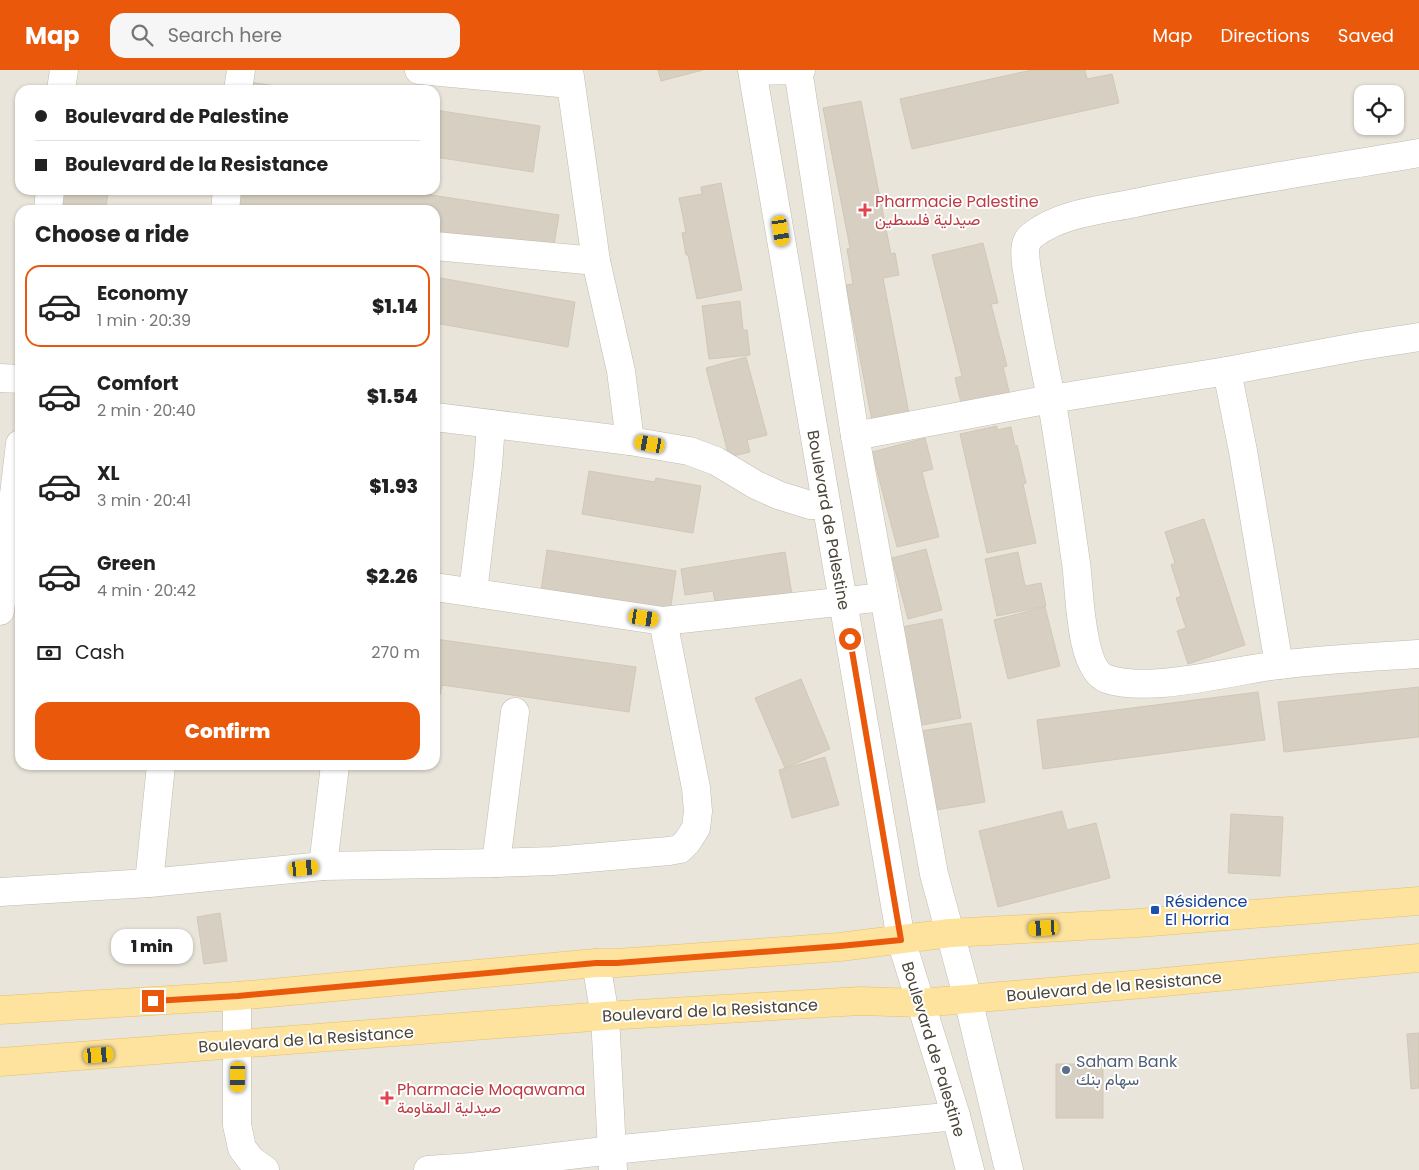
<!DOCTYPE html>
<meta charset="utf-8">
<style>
body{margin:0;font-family:Poppins,Vazirmatn,sans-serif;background:#f6f6f6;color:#222;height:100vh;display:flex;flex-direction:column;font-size:19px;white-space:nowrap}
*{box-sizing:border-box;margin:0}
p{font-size:16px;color:#767676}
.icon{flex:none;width:28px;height:28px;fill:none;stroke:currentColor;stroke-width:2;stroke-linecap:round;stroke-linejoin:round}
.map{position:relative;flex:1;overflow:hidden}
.drawer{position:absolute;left:15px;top:135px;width:425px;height:565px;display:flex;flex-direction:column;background:#fff;border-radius:15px;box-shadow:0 1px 4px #0004}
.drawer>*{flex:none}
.guide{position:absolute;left:15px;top:15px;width:425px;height:110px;border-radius:15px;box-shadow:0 1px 4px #0004;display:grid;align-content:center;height:110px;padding:0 20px;background:#fff}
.buttons{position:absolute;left:1354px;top:15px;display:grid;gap:10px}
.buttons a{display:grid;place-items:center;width:50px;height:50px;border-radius:10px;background:#fff;box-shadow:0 1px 4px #0004;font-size:25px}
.end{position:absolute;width:22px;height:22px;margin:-11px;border:6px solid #ea580c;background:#fff;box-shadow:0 0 0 2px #fff}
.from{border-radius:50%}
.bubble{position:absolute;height:35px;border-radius:15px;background:#fff;box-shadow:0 1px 4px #0004;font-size:16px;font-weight:800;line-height:35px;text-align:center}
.car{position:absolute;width:15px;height:30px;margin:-15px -8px;border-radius:6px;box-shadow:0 0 4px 1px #0007;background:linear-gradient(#f5c518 24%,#345 0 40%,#f5c518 0 76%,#345 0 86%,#f5c518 0)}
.guide b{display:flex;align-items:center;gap:18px;height:48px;font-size:19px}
.guide b+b{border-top:1px solid #e0e0e0}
.guide i{width:12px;height:12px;background:#222}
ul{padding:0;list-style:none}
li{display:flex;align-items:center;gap:15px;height:82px;margin:0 10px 8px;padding:0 10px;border:2px solid transparent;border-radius:15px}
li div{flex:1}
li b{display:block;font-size:19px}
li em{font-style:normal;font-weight:800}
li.current{border-color:#ea580c}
li>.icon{width:45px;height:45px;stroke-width:1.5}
h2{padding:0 20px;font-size:22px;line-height:60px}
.pay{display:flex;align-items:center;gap:12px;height:55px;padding:0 20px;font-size:19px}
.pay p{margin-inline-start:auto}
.action{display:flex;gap:10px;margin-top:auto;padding:10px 20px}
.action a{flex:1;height:58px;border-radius:15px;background:#ea580c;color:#fff;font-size:20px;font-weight:800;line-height:58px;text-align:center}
header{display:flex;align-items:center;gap:30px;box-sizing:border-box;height:70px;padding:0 25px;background:#ea580c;color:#fff}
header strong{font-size:24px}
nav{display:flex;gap:28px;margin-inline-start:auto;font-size:18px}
.search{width:350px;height:45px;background:#f6f6f6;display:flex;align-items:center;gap:12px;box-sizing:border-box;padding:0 18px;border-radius:15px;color:#767676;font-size:19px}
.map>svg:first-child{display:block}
.residential{fill:#eae5da;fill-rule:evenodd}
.building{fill:#d7cfc1;stroke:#d2c7b5}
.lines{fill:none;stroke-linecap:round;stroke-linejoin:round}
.minor-casing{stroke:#c1bbae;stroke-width:29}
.major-casing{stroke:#e3c06d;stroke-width:29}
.minor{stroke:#fff;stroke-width:28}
.major{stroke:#fde39e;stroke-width:28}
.route{stroke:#ea580c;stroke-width:6}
.health-dot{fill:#e0444e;stroke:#fff;stroke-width:2}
.transit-dot{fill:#1a4fb4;stroke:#fff;stroke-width:2}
.service-dot{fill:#5c6f8a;stroke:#fff;stroke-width:2}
.labels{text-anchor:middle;stroke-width:4;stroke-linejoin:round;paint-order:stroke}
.health-label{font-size:16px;fill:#be3a42;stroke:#fff;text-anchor:start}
.street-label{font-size:16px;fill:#4a4439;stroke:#fff}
.transit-label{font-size:16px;fill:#164399;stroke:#fff;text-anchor:start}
.service-label{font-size:16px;fill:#4e5e75;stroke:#fff;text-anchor:start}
</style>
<header>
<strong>Map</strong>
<div class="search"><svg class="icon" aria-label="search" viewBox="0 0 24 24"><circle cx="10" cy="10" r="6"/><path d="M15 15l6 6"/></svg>Search here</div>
<nav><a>Map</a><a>Directions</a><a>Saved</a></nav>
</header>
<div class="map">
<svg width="1419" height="1100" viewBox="0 0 1419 1100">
<rect width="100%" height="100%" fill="#f6f3ec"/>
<!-- residential -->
<path class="residential" d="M0 0H1419V1100H0ZM20 20H435V120H20ZM1362 24H1395V56H1362ZM20 140H435V695H20Z"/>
<!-- building -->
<g class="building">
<polygon points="658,0 703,0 661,11"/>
<polygon points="1032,0 1085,0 1087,9 1112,4 1119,33 912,79 900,29"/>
<polygon points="250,12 301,20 249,20"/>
<polygon points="861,31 891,184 895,183 899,205 883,208 910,349 873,356 846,215 853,214 847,179 850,178 823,38"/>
<polygon points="435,40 540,56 533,102 435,87"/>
<polygon points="721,113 742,220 697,229 688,185 686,185 682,163 686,162 679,128 702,124 701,117"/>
<polygon points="59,120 108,120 106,140 56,140"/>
<polygon points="234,120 400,120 559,145 552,187 435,168 435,140 236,140"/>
<polygon points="983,173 998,233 991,234 1007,296 1003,297 1010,325 962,337 955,308 962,306 932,185"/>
<polygon points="435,207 575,232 568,277 435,253"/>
<polygon points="740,231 743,260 747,260 750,285 709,289 702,236"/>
<polygon points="746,287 767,365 747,370 750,382 729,387 706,298"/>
<polygon points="997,356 997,360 1011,357 1015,376 1017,375 1026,413 1023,414 1036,473 987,483 960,364"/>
<polygon points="925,368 933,399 922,402 939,467 897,477 872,382"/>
<polygon points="589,401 655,412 656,408 701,416 693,463 582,444"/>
<polygon points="1204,449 1245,575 1188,594 1177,561 1186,558 1176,528 1181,526 1171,495 1175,493 1165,462"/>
<polygon points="926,479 942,540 908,549 892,488"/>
<polygon points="547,480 676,501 670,542 541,521"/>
<polygon points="785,482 792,525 716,537 713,521 685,525 681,499"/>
<polygon points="1018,482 1025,516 1041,513 1046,536 997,546 985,489"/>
<polygon points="1045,537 1060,596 1008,609 994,550"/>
<polygon points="942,549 961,648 922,655 902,557"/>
<polygon points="435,569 636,597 629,642 442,615 440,625 435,624"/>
<polygon points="801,609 830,679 785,698 755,628"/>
<polygon points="1419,617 1419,667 1284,682 1278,632"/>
<polygon points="1258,622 1265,670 1043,699 1037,650"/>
<polygon points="971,653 985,732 936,740 921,661"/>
<polygon points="825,687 839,735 792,748 779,700"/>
<polygon points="1062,741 1067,760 1096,753 1110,808 998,837 979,761"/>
<polygon points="1231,744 1283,747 1280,806 1228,803"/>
<polygon points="220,843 227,891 204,894 197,847"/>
<polygon points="1419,963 1419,1018 1411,1019 1407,964"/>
<rect x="1056" y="994" width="47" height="54"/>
</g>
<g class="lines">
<defs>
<g id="minor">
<polyline points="419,0 570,14"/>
<polyline points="569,0 596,191 621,301 630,371"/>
<polyline points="752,0 901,870 956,1046 970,1100"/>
<polyline points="798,0 855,366 934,804 968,929 1009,1100"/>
<polyline points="753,1 801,0"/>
<polyline points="61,20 64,0"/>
<polyline points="238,20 241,0"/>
<path d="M1419 83C1324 99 1229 113 1135 133 1102 140 1062 143 1034 164 1023 171 1025 182 1026 194 1033 239 1042 284 1051 328 1061 383 1068 438 1076 493 1080 519 1079 599 1107 609 1151 624 1233 600 1279 595 1326 589 1373 587 1419 584"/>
<polyline points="48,140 50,120"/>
<polyline points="225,140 227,120"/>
<polyline points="435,176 596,191"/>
<polyline points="1227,301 1243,381 1279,595"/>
<polyline points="0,308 20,309"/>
<polyline points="435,347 630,371 689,381 716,391 756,415 778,425 810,435 826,435"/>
<polyline points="855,366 1051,329 1227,301 1361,276 1419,267"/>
<polyline points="435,517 663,551 884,527"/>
<polyline points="473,522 488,396 491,354"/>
<polyline points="0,541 20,374"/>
<polyline points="496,793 515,642"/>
<polyline points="323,796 335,695"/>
<polyline points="149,813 161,695"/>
<polyline points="0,822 149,813 323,796 496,793 553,791 669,781 680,779 687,772 696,758 698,741 696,718 663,551"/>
<polyline points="596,893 605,946 613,1100"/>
<polyline points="237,926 237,1055 242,1078 251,1090 265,1100"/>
<polyline points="428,1100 471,1097 612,1080 956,1046"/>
</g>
<g id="major">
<polyline points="0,940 237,926 596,893 617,893 840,877 950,863 1138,853 1419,831"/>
<polyline points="0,992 605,946 860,931 920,933 1143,914 1419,888"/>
</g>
</defs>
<!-- minor casing -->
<use href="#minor" class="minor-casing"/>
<!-- major casing -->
<use href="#major" class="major-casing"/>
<!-- minor -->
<use href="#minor" class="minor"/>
<!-- major -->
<use href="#major" class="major"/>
</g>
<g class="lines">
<!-- route -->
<polyline class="route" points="153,931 238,926 596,893 617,893 840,876 901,870 850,569"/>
</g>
<!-- markers -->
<g class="health-dot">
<path d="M862.5 132.5h5v5h5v5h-5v5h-5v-5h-5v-5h5z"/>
<path d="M384.5 1020.5h5v5h5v5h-5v5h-5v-5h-5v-5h5z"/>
</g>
<rect class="transit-dot" x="1150" y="835" width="10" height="10" rx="2.5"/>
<circle class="service-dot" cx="1066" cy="1000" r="5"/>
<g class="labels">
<!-- health labels -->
<g class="health-label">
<text x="875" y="137">Pharmacie Palestine<tspan x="875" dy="18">صيدلية فلسطين</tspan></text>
<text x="397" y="1025">Pharmacie Moqawama<tspan x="397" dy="18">صيدلية المقاومة</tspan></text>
</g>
<!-- street labels -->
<g class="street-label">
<text transform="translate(829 450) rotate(80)" y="6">Boulevard de Palestine</text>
<text transform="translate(1114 916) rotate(-5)" y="6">Boulevard de la Resistance</text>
<text transform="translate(710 940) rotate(-3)" y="6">Boulevard de la Resistance</text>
<text transform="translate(306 969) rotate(-4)" y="6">Boulevard de la Resistance</text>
<text transform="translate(934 979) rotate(73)" y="6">Boulevard de Palestine</text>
</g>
<!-- transit labels -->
<g class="transit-label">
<text x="1165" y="837">Résidence<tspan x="1165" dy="18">El Horria</tspan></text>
</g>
<!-- service labels -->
<g class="service-label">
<text x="1076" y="997">Saham Bank<tspan x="1076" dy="18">سهام بنك</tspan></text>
</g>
</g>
</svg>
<div class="buttons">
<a><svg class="icon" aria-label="locate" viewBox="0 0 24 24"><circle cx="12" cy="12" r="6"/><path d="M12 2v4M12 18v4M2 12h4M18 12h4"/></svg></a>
</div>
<i class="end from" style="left:850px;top:569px"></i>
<i class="end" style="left:153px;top:931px"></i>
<div class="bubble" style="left:111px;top:859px;width:82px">1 min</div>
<i class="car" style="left:781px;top:161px;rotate:171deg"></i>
<i class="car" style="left:650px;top:374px;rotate:280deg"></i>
<i class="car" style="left:644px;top:548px;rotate:99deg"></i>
<i class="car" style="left:304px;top:798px;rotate:84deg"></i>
<i class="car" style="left:1044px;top:858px;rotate:267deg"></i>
<i class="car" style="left:99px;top:985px;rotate:86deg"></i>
<i class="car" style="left:238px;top:1007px;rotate:181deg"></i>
<div class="guide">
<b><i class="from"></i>Boulevard de Palestine</b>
<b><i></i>Boulevard de la Resistance</b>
</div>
<section class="drawer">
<h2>Choose a ride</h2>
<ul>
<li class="current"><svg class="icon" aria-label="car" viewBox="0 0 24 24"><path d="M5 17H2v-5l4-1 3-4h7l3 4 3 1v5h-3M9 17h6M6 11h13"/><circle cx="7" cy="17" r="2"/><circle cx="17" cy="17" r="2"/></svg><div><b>Economy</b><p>1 min · 20:39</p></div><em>$1.14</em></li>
<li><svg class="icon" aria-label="car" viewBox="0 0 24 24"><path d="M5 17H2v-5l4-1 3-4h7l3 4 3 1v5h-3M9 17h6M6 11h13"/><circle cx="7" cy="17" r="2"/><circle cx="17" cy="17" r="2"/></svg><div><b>Comfort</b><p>2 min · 20:40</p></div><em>$1.54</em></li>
<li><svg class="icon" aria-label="car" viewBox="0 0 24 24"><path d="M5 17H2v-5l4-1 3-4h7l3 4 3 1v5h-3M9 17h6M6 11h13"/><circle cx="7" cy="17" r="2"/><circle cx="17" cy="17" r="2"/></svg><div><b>XL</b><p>3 min · 20:41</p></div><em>$1.93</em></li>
<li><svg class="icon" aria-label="car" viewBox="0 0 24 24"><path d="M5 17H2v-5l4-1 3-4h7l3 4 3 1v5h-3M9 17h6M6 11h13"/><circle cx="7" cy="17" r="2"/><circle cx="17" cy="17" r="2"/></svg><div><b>Green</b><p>4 min · 20:42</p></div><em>$2.26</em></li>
</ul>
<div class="pay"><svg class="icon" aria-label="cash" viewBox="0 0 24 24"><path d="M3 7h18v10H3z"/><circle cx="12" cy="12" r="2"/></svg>Cash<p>270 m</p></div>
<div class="action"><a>Confirm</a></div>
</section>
</div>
